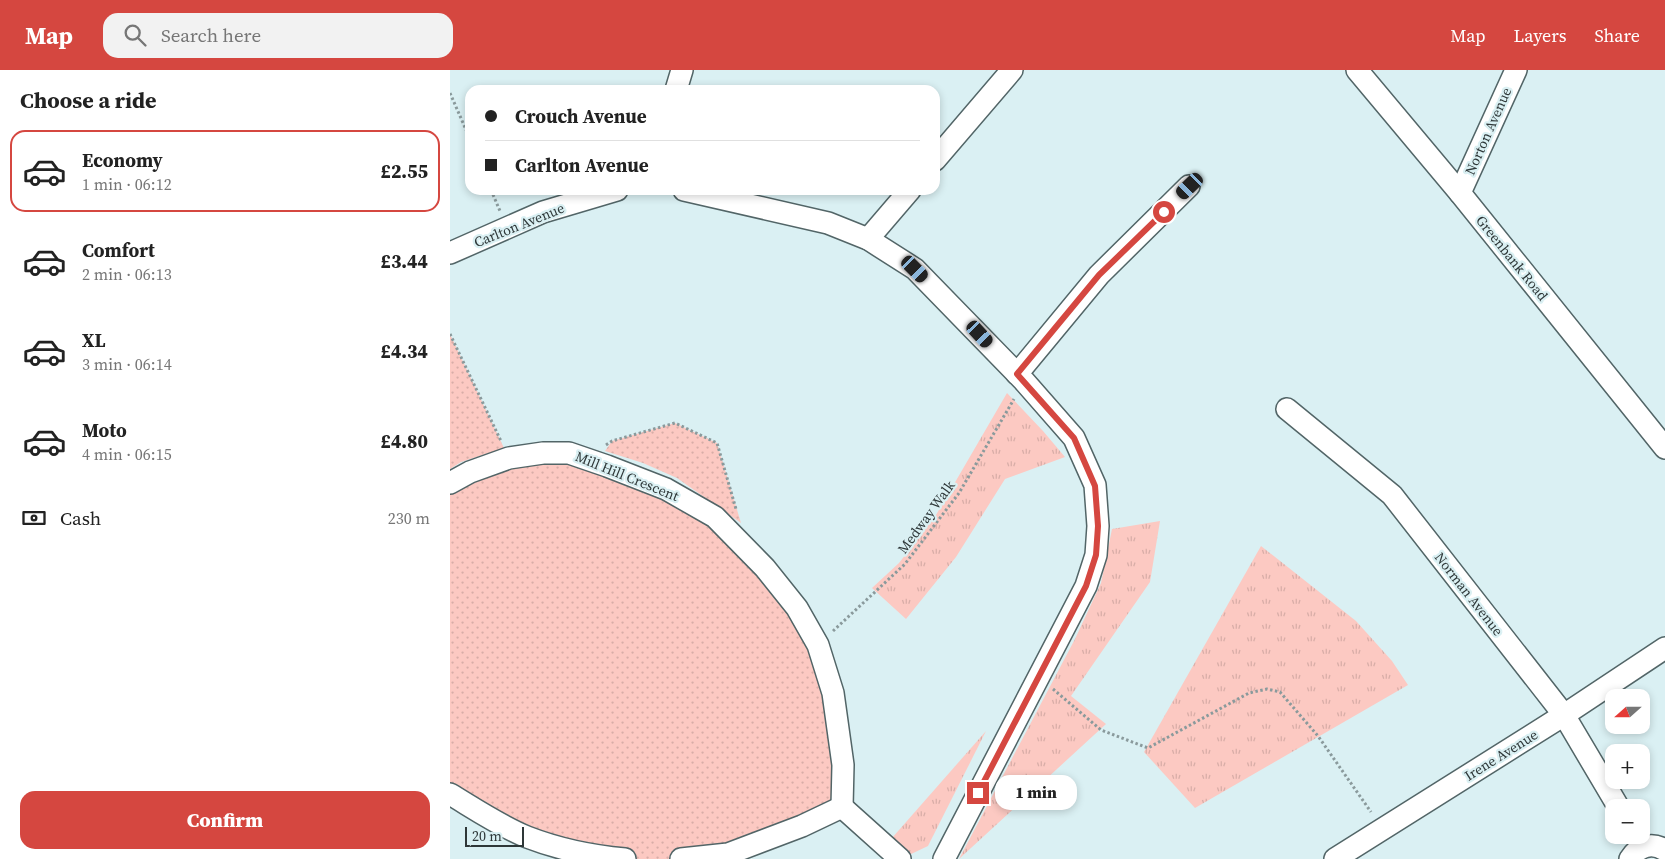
<!DOCTYPE html>
<meta charset="utf-8">
<style>
body{margin:0;font-family:"Source Serif 4",serif;background:#f2f2f2;color:#222;height:100vh;display:flex;flex-direction:column;font-size:19px;white-space:nowrap}
*{box-sizing:border-box;margin:0}
p{font-size:16px;color:#767676}
.icon{flex:none;width:28px;height:28px;fill:none;stroke:currentColor;stroke-width:2;stroke-linecap:round;stroke-linejoin:round}
.map{position:relative;flex:1;overflow:hidden}
.side{display:flex;flex-direction:column;background:#fff;width:450px}
.side>*{flex:none}
.hud{position:absolute;left:15px;top:15px;width:475px;height:110px;border-radius:15px;box-shadow:0 2px 8px #0003;display:grid;align-content:center;height:110px;padding:0 20px;background:#fff}
.needle{width:32px;rotate:249deg}
.fabs{position:absolute;left:1155px;top:619px;display:grid;gap:10px}
.fabs a{display:grid;place-items:center;width:45px;height:45px;border-radius:10px;background:#fff;box-shadow:0 2px 8px #0003;font-size:25px}
.scale{position:absolute;left:15px;bottom:12px;width:59px;box-sizing:border-box;padding-left:5px;border:2px solid #2e3738;border-top:0;font-size:14px;line-height:18px;white-space:nowrap;color:#2e3738;-webkit-text-stroke:4px #daf0f3;paint-order:stroke}
.end{position:absolute;width:22px;height:22px;margin:-11px;border:6px solid #d54740;background:#fff;box-shadow:0 0 0 2px #fff}
.from{border-radius:50%}
.bubble{position:absolute;height:35px;border-radius:15px;background:#fff;box-shadow:0 2px 8px #0003;font-size:16px;font-weight:800;line-height:35px;text-align:center}
.car{position:absolute;width:15px;height:30px;margin:-15px -8px;border-radius:6px;box-shadow:0 0 4px 1px #0007;background:linear-gradient(#222 24%,#8ab4d8 0 40%,#222 0 76%,#8ab4d8 0 86%,#222 0)}
.hud b{display:flex;align-items:center;gap:18px;height:48px;font-size:19px}
.hud b+b{border-top:1px solid #e0e0e0}
.hud i{width:12px;height:12px;background:#222}
ul{padding:0;list-style:none}
li{display:flex;align-items:center;gap:15px;height:82px;margin:0 10px 8px;padding:0 10px;border:2px solid transparent;border-radius:15px}
li div{flex:1}
li b{display:block;font-size:19px}
li em{font-style:normal;font-weight:800}
li.current{border-color:#d54740}
li>.icon{width:45px;height:45px;stroke-width:1.5}
h2{padding:0 20px;font-size:22px;line-height:60px}
.pay{display:flex;align-items:center;gap:12px;height:55px;padding:0 20px;font-size:19px}
.pay p{margin-inline-start:auto}
.button{display:flex;gap:10px;margin-top:auto;padding:10px 20px}
.button a{flex:1;height:58px;border-radius:15px;background:#d54740;color:#fff;font-size:20px;font-weight:800;line-height:58px;text-align:center}
header{display:flex;align-items:center;gap:30px;box-sizing:border-box;height:70px;padding:0 25px;background:#d54740;color:#fff}
header strong{font-size:24px}
nav{display:flex;gap:28px;margin-inline-start:auto;font-size:18px}
.search{width:350px;height:45px;background:#f2f2f2;display:flex;align-items:center;gap:12px;box-sizing:border-box;padding:0 18px;border-radius:15px;color:#767676;font-size:19px}
main{display:flex;flex:1;min-height:0}
.map>svg:first-child{display:block}
.grass{fill:url(#grass-dots)}
.park{fill:url(#park-tufts)}
.lines{fill:none;stroke-linecap:round;stroke-linejoin:round}
.minor-casing{stroke:#526567;stroke-width:24}
.path{stroke:#8a9a9c;stroke-width:3;stroke-dasharray:2.5 2.5;stroke-linecap:butt}
.minor{stroke:#fff;stroke-width:21}
.route{stroke:#d54740;stroke-width:6}
.labels{text-anchor:middle;stroke-width:4.5;stroke-linejoin:round;paint-order:stroke}
.street-label{font-size:14px;fill:#2e3738;stroke:#daf0f3}
</style>
<header>
<strong>Map</strong>
<div class="search"><svg class="icon" aria-label="search" viewBox="0 0 24 24"><circle cx="10" cy="10" r="6"/><path d="M15 15l6 6"/></svg>Search here</div>
<nav><a>Map</a><a>Layers</a><a>Share</a></nav>
</header>
<main>
<section class="side">
<h2>Choose a ride</h2>
<ul>
<li class="current"><svg class="icon" aria-label="car" viewBox="0 0 24 24"><path d="M5 17H2v-5l4-1 3-4h7l3 4 3 1v5h-3M9 17h6M6 11h13"/><circle cx="7" cy="17" r="2"/><circle cx="17" cy="17" r="2"/></svg><div><b>Economy</b><p>1 min · 06:12</p></div><em>£2.55</em></li>
<li><svg class="icon" aria-label="car" viewBox="0 0 24 24"><path d="M5 17H2v-5l4-1 3-4h7l3 4 3 1v5h-3M9 17h6M6 11h13"/><circle cx="7" cy="17" r="2"/><circle cx="17" cy="17" r="2"/></svg><div><b>Comfort</b><p>2 min · 06:13</p></div><em>£3.44</em></li>
<li><svg class="icon" aria-label="car" viewBox="0 0 24 24"><path d="M5 17H2v-5l4-1 3-4h7l3 4 3 1v5h-3M9 17h6M6 11h13"/><circle cx="7" cy="17" r="2"/><circle cx="17" cy="17" r="2"/></svg><div><b>XL</b><p>3 min · 06:14</p></div><em>£4.34</em></li>
<li><svg class="icon" aria-label="car" viewBox="0 0 24 24"><path d="M5 17H2v-5l4-1 3-4h7l3 4 3 1v5h-3M9 17h6M6 11h13"/><circle cx="7" cy="17" r="2"/><circle cx="17" cy="17" r="2"/></svg><div><b>Moto</b><p>4 min · 06:15</p></div><em>£4.80</em></li>
</ul>
<div class="pay"><svg class="icon" aria-label="cash" viewBox="0 0 24 24"><path d="M3 7h18v10H3z"/><circle cx="12" cy="12" r="2"/></svg>Cash<p>230 m</p></div>
<div class="button"><a>Confirm</a></div>
</section>
<div class="map">
<svg width="1215" height="789" viewBox="0 0 1215 789">
<defs>
<pattern id="grass-dots" width="8" height="8" patternUnits="userSpaceOnUse" patternTransform="scale(1.25)"><rect width="8" height="8" fill="#fcc9c2"/><path d="M2 2h.1M6 6h.1" fill="none" stroke="#d8ada7" stroke-width="1.8" stroke-linecap="round"/></pattern>
<pattern id="park-tufts" width="24" height="20" patternUnits="userSpaceOnUse" patternTransform="scale(1.25)"><rect width="24" height="20" fill="#fcc9c2"/><path d="M3 7l-1-3M5 7V3M7 7l1-3M15 17l-1-3M17 17v-4M19 17l1-3" fill="none" stroke="#d8ada7"/></pattern>
</defs>
<rect width="100%" height="100%" fill="#daf0f3"/>
<!-- grass -->
<g class="grass">
<polygon points="0,264 54,378 11,392 0,399"/>
<polygon points="225,353 267,373 291,453 227,408 193,393 155,381 162,371"/>
<polygon points="119,383 271,453 368,575 392,737 231,789 175,789 148,786 0,724 0,413"/>
</g>
<!-- park -->
<g class="park">
<polygon points="557,323 593,361 615,387 555,409 506,487 456,549 422,518 449,493 486,445"/>
<polygon points="710,451 700,512 621,626 656,654 509,789 625,569 651,513 662,459"/>
<polygon points="811,476 906,551 942,591 958,615 745,738 694,682"/>
<polygon points="536,661 478,776 459,785 442,768"/>
</g>
<g class="lines">
<defs>
<g id="minor">
<polyline points="907,0 1010,123 1215,378"/>
<polyline points="226,20 232,0"/>
<polyline points="485,90 562,0"/>
<polyline points="234,120 378,153 418,169 465,199 574,311 624,368 645,415 648,456 646,485 636,516 494,789"/>
<polyline points="1010,123 1066,0"/>
<polyline points="418,169 460,120"/>
<polyline points="0,183 93,142 167,120"/>
<polyline points="567,304 649,205 739,116"/>
<polyline points="837,339 942,425 1114,645 1169,738"/>
<polyline points="0,413 20,402 59,388 93,383 119,383 157,396 216,419 265,447 315,498 347,538 368,575 383,623 393,695 392,737"/>
<path d="M0 724C25 739 50 756 77 767 108 779 142 786 175 789"/>
<polyline points="392,737 450,789"/>
<polyline points="231,789 278,784 352,756 392,737"/>
<polyline points="885,789 1114,645 1215,578"/>
<path d="M1180 789C1188 776 1202 772 1215 780"/>
</g>
</defs>
<!-- minor casing -->
<use href="#minor" class="minor-casing"/>
<!-- path -->
<g class="path">
<polyline points="0,23 20,69"/>
<polyline points="41,120 50,141"/>
<polyline points="0,264 51,371"/>
<polyline points="156,375 162,371 225,353 267,373 286,439"/>
<polyline points="383,561 455,494 509,423 564,329"/>
<polyline points="603,619 651,660 698,678 799,623 817,619 830,622 868,666 921,742"/>
</g>
<!-- minor -->
<use href="#minor" class="minor"/>
</g>
<g class="lines">
<!-- route -->
<polyline class="route" points="528,723 636,516 646,485 648,456 645,416 624,368 567,304 649,205 714,142"/>
</g>
<g class="labels">
<!-- street labels -->
<g class="street-label">
<text transform="translate(1038 61) rotate(-66)" y="5">Norton Avenue</text>
<text transform="translate(69 155) rotate(-22)" y="5">Carlton Avenue</text>
<text transform="translate(1062 188) rotate(51)" y="5">Greenbank Road</text>
<text transform="translate(177 406) rotate(22)" y="5">Mill Hill Crescent</text>
<text transform="translate(476 447) rotate(-54)" y="5">Medway Walk</text>
<text transform="translate(1019 524) rotate(52)" y="5">Norman Avenue</text>
<text transform="translate(1051 685) rotate(-32)" y="5">Irene Avenue</text>
</g>
</g>
</svg>
<div class="fabs">
<a><svg class="needle" viewBox="-14 -14 28 28"><path d="M0-13l5 13h-10z" fill="#e53935"/><path d="M0 13l5-13h-10z" fill="#767676"/></svg></a>
<a>+</a>
<a>−</a>
</div>
<div class="scale">20 m</div>
<i class="end from" style="left:714px;top:142px"></i>
<i class="end" style="left:528px;top:723px"></i>
<div class="bubble" style="left:545px;top:705px;width:82px">1 min</div>
<i class="car" style="left:740px;top:116px;rotate:226deg"></i>
<i class="car" style="left:465px;top:199px;rotate:135deg"></i>
<i class="car" style="left:530px;top:264px;rotate:137deg"></i>
<div class="hud">
<b><i class="from"></i>Crouch Avenue</b>
<b><i></i>Carlton Avenue</b>
</div>
</div>
</main>
